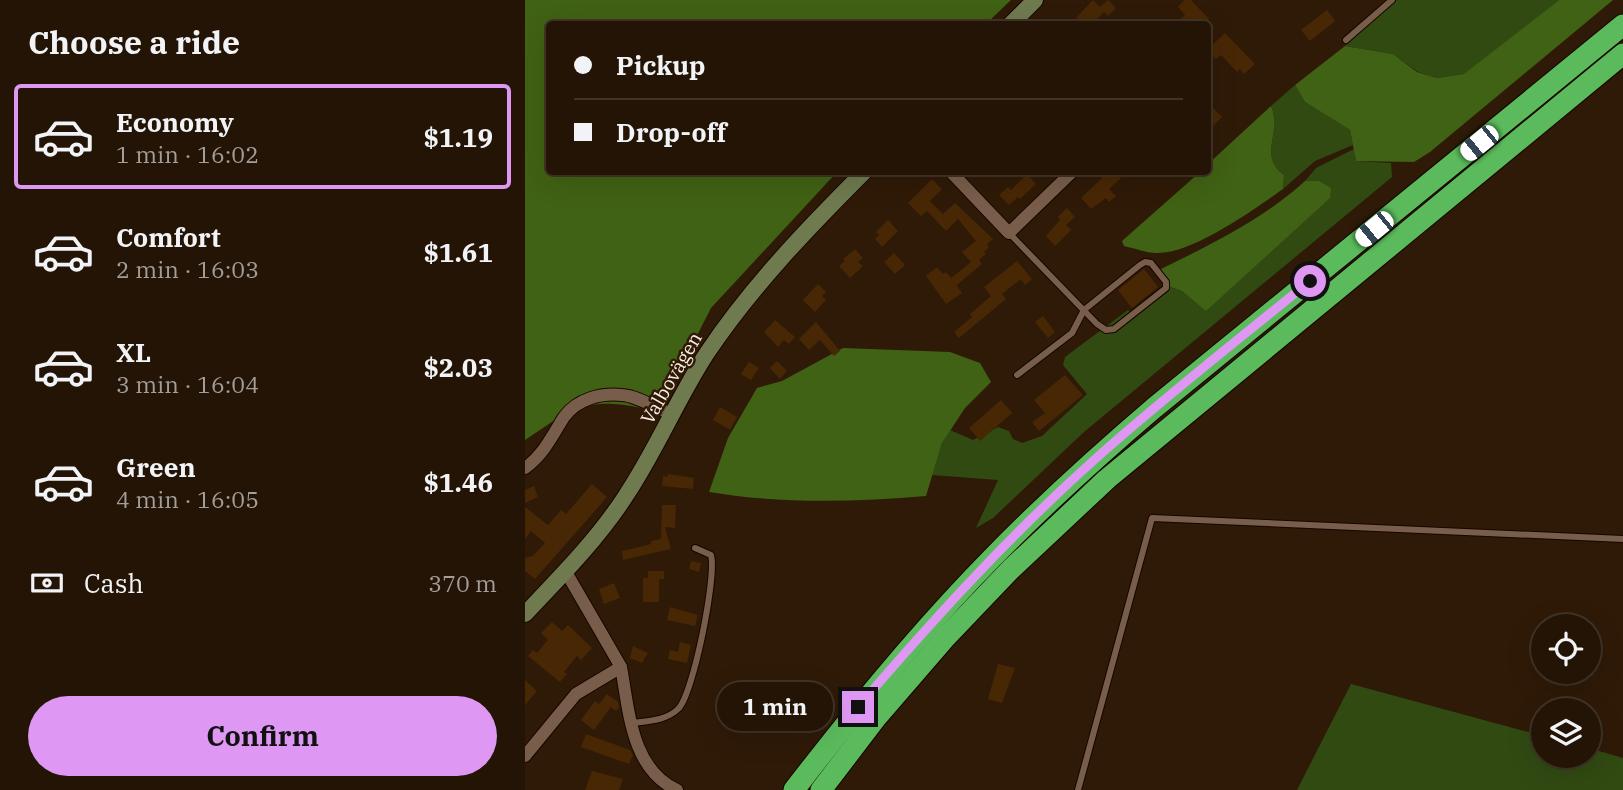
<!DOCTYPE html>
<meta charset="utf-8">
<style>
body{margin:0;font-family:"IBM Plex Serif",serif;background:#2f2113;color:#f1f3f6;height:100vh;display:flex;flex-direction:column;font-size:26px;white-space:nowrap}
*{box-sizing:border-box;margin:0}
p{font-size:23px;color:#a39e9a}
.icon{flex:none;width:38px;height:38px;fill:none;stroke:currentColor;stroke-width:2;stroke-linecap:round;stroke-linejoin:round}
.map{position:relative;flex:1;overflow:hidden}
.drawer{display:flex;flex-direction:column;background:#231405;width:525px}
.drawer>*{flex:none}
.top-card{position:absolute;left:21px;top:21px;width:665px;height:154px;border-radius:7px;box-shadow:0 7px 28px #0002,0 0 0 2px #403327;display:grid;align-content:center;height:154px;padding:0 28px;background:#231405}
.controls{position:absolute;left:1006px;top:614px;display:grid;gap:14px}
.controls a{display:grid;place-items:center;width:70px;height:70px;border-radius:50%;background:#231405;box-shadow:0 7px 28px #0002,0 0 0 2px #403327;font-size:35px}
.end{position:absolute;width:32px;height:32px;margin:-16px;border:9px solid #de98f3;background:#111;box-shadow:0 0 0 4px #111}
.from{border-radius:50%}
.bubble{position:absolute;height:49px;border-radius:24px;background:#231405;box-shadow:0 7px 28px #0002,0 0 0 2px #403327;font-size:23px;font-weight:700;line-height:49px;text-align:center}
.car{position:absolute;width:21px;height:42px;margin:-21px -10px;border-radius:9px;box-shadow:0 0 5px 2px #0007;background:linear-gradient(#fff 24%,#345 0 40%,#fff 0 76%,#345 0 86%,#fff 0)}
.top-card b{display:flex;align-items:center;gap:24px;height:66px;font-size:26px}
.top-card b+b{border-top:2px solid #403327}
.top-card i{width:18px;height:18px;background:#f1f3f6}
ul{padding:0;list-style:none}
li{display:flex;align-items:center;gap:21px;height:105px;margin:0 14px 10px;padding:0 14px;border:4px solid transparent;border-radius:7px}
li div{flex:1}
li b{display:block;font-size:26px}
li em{font-style:normal;font-weight:700}
li.active{border-color:#de98f3}
li>.icon{width:63px;height:63px;stroke-width:1.5}
h2{padding:0 28px;font-size:32px;line-height:84px}
.pay{display:flex;align-items:center;gap:18px;height:77px;padding:0 28px;font-size:26px}
.pay p{margin-inline-start:auto}
.primary-button{display:flex;gap:14px;margin-top:auto;padding:14px 28px}
.primary-button a{flex:1;height:80px;border-radius:42px;background:#de98f3;color:#111;font-size:28px;font-weight:700;line-height:80px;text-align:center}
main{display:flex;flex:1;min-height:0}
.map>svg:first-child{display:block}
.green{fill:#314a12}
.forest{fill:#406214}
.building{fill:#482705}
.lines{fill:none;stroke-linecap:round;stroke-linejoin:round}
.lane-casing{stroke:#160500;stroke-width:8}
.street-casing{stroke:#160500;stroke-width:14}
.secondary-casing{stroke:#160500;stroke-width:18}
.highway-casing{stroke:#160500;stroke-width:23}
.lane{stroke:#785e4a;stroke-width:6}
.street{stroke:#785e4a;stroke-width:12}
.secondary{stroke:#6f7a4f;stroke-width:16}
.highway{stroke:#5bbb5c;stroke-width:21}
.route{stroke:#de98f3;stroke-width:9}
.labels{text-anchor:middle;stroke-width:5;stroke-linejoin:round;paint-order:stroke}
.street-label{font-size:19px;fill:#fdeee3;stroke:#2f1a07}
</style>
<main>
<section class="drawer">
<h2>Choose a ride</h2>
<ul>
<li class="active"><svg class="icon" aria-label="car" viewBox="0 0 24 24"><path d="M5 17H2v-5l4-1 3-4h7l3 4 3 1v5h-3M9 17h6M6 11h13"/><circle cx="7" cy="17" r="2"/><circle cx="17" cy="17" r="2"/></svg><div><b>Economy</b><p>1 min · 16:02</p></div><em>$1.19</em></li>
<li><svg class="icon" aria-label="car" viewBox="0 0 24 24"><path d="M5 17H2v-5l4-1 3-4h7l3 4 3 1v5h-3M9 17h6M6 11h13"/><circle cx="7" cy="17" r="2"/><circle cx="17" cy="17" r="2"/></svg><div><b>Comfort</b><p>2 min · 16:03</p></div><em>$1.61</em></li>
<li><svg class="icon" aria-label="car" viewBox="0 0 24 24"><path d="M5 17H2v-5l4-1 3-4h7l3 4 3 1v5h-3M9 17h6M6 11h13"/><circle cx="7" cy="17" r="2"/><circle cx="17" cy="17" r="2"/></svg><div><b>XL</b><p>3 min · 16:04</p></div><em>$2.03</em></li>
<li><svg class="icon" aria-label="car" viewBox="0 0 24 24"><path d="M5 17H2v-5l4-1 3-4h7l3 4 3 1v5h-3M9 17h6M6 11h13"/><circle cx="7" cy="17" r="2"/><circle cx="17" cy="17" r="2"/></svg><div><b>Green</b><p>4 min · 16:05</p></div><em>$1.46</em></li>
</ul>
<div class="pay"><svg class="icon" aria-label="cash" viewBox="0 0 24 24"><path d="M3 7h18v10H3z"/><circle cx="12" cy="12" r="2"/></svg>Cash<p>370 m</p></div>
<div class="primary-button"><a>Confirm</a></div>
</section>
<div class="map">
<svg width="1098" height="790" viewBox="0 0 1098 790">
<rect width="100%" height="100%" fill="#2f1a07"/>
<!-- green -->
<g class="green">
<polygon points="870,0 1034,0 940,74 912,78 893,72 868,54 820,46"/>
<path d="M770 85 780 102 825 130 828 145 790 161 758 189 759 175C732 155 758 133 746 106Z"/>
<polygon points="829,149 831,161 866,163 867,177 559,432 468,518 451,528 473,480 407,475 417,443 425,430 448,440 473,427 484,431 488,439 497,443 517,436 562,394 538,365 540,357 603,310 608,315 643,286 657,291 681,310 794,182 780,181 791,168"/>
<polygon points="826,684 1018,736 1018,756 1064,756 1064,748 1098,758 1098,790 772,790"/>
</g>
<!-- forest -->
<g class="forest">
<path d="M0 0H486L461 24H24V172H312L186 308 133 412C106 405 79 399 52 409 34 415 16 430 0 440Z"/>
<polygon points="1034,0 1088,0 905,152 889,162 831,161 825,130 780,102 770,85 820,46 868,54 892,72 912,78 939,74"/>
<path d="M746 106C758 133 732 155 759 175L758 189C730 209 666 255 631 253 621 253 609 248 599 246L597 241 675 172H682L683 164Z"/>
<path d="M780 181H794L806 188 805 198 681 311 657 291 643 286 634 270C685 245 737 220 780 181Z"/>
<path d="M318 348 425 352 455 363 466 382 440 408 417 443 401 496C328 502 256 504 184 492L203 438 232 388 257 381Z"/>
</g>
<!-- building -->
<g class="building">
<polygon points="568,0 575,7 583,0 591,8 583,16 579,12 567,24 557,24 551,18"/>
<polygon points="659,0 666,0 684,19 679,24 650,24 660,15 653,7"/>
<polygon points="802,10 810,21 785,41 776,30"/>
<polygon points="700,33 730,64 719,74 715,69 712,72 696,55 691,59 682,50"/>
<polygon points="682,102 697,117 687,127 682,123"/>
<polygon points="583,172 590,172 596,178 584,189 591,196 584,202 581,198 566,209 556,198"/>
<polygon points="502,174 511,184 495,199 493,197 484,205 474,195 483,187 486,190"/>
<polygon points="407,179 417,189 405,201 418,214 430,203 468,239 462,244 464,247 459,252 461,254 454,260 457,264 433,284 432,286 437,293 421,304 401,276 412,267 418,274 421,272 426,278 446,262 437,252 451,241 433,219 421,231 402,211 396,216 383,203"/>
<polygon points="542,208 550,217 541,225 546,230 530,246 521,236 535,220 533,217"/>
<polygon points="363,220 373,231 357,247 350,239 354,235 351,232"/>
<polygon points="330,249 338,258 333,262 338,266 325,278 314,266 320,261 318,259"/>
<polygon points="369,253 380,265 370,274 359,262"/>
<polygon points="492,261 507,279 500,285 496,279 477,294 481,299 434,338 429,332 447,317 445,314 466,296 459,287"/>
<polygon points="619,269 633,287 607,308 593,290"/>
<polygon points="293,284 301,292 297,296 301,300 290,312 278,300"/>
<polygon points="518,316 530,332 523,338 510,322"/>
<polygon points="250,320 270,337 264,344 259,340 253,347 239,332"/>
<polygon points="291,322 315,351 309,356 295,340 284,350 274,339"/>
<polygon points="252,361 262,371 255,379 245,368"/>
<polygon points="224,362 234,368 226,380 216,374"/>
<polygon points="540,375 558,395 514,431 507,422 520,413 509,400"/>
<polygon points="476,400 487,413 455,441 444,428"/>
<polygon points="195,407 212,417 205,430 188,420"/>
<polygon points="143,474 169,478 168,489 137,486 138,476 142,477"/>
<polygon points="67,484 82,497 10,579 0,571 0,558 8,556 20,543 6,531 0,539 0,507 23,525 36,510 41,514"/>
<polygon points="9,486 13,497 0,503 0,490"/>
<polygon points="137,505 151,505 150,528 140,527 146,549 98,560 97,551 126,544 126,541 136,539"/>
<polygon points="166,561 176,563 174,572 164,569"/>
<polygon points="123,571 139,571 139,579 134,579 134,602 118,602 118,578 123,578"/>
<polygon points="89,583 95,598 79,604 74,589"/>
<polygon points="145,607 173,615 170,626 142,620"/>
<polygon points="27,622 37,631 43,625 67,648 56,660 52,656 39,672 42,674 35,682 3,656 8,650 12,653 23,640 16,633"/>
<polygon points="155,642 166,645 162,663 143,659 145,650 153,652"/>
<polygon points="108,646 123,653 117,663 105,658"/>
<polygon points="473,664 490,668 477,703 463,699"/>
<polygon points="0,680 12,691 0,705"/>
<polygon points="82,694 93,702 94,707 91,711 86,707 69,730 56,720 70,701 74,704"/>
<polygon points="61,734 105,750 108,755 104,764 56,747"/>
<polygon points="67,771 98,779 94,790 60,790"/>
</g>
<g class="lines">
<defs>
<g id="lane">
<polyline points="821,40 867,0"/>
<polyline points="484,233 572,324 581,330 589,329 641,288 641,282 626,263 620,262 615,265 559,310 547,333 492,375"/>
<path d="M106 723C122 721 141 721 153 709 168 696 192 575 186 555L170 548"/>
<polyline points="553,790 627,518 1098,539"/>
</g>
<g id="street">
<polyline points="426,172 484,233 547,172"/>
<path d="M0 468C19 454 27 436 39 417 52 399 75 393 97 395 113 396 132 409 147 414"/>
<path d="M96 667C104 710 106 769 152 790"/>
<polyline points="0,756 51,694 96,667 41,572"/>
</g>
<g id="secondary">
<polyline points="486,24 510,0"/>
<path d="M0 614C35 577 72 540 100 497 131 451 152 399 182 353 227 286 283 228 339 172"/>
</g>
<g id="highway">
<path d="M269 790C332 708 397 629 469 556 520 504 574 455 629 408L1098 25"/>
<polyline points="296,790 351,718 421,637 486,569 582,479 1098,54"/>
</g>
</defs>
<!-- lane casing -->
<use href="#lane" class="lane-casing"/>
<!-- street casing -->
<use href="#street" class="street-casing"/>
<!-- secondary casing -->
<use href="#secondary" class="secondary-casing"/>
<!-- highway casing -->
<use href="#highway" class="highway-casing"/>
<!-- lane -->
<use href="#lane" class="lane"/>
<!-- street -->
<use href="#street" class="street"/>
<!-- secondary -->
<use href="#secondary" class="secondary"/>
<!-- highway -->
<use href="#highway" class="highway"/>
</g>
<g class="lines">
<!-- route -->
<path class="route" d="M333 707C407 621 483 537 568 461 638 398 713 340 785 281"/>
</g>
<g class="labels">
<!-- street labels -->
<g class="street-label">
<text transform="translate(146 378) rotate(-60)" y="7">Valbovägen</text>
</g>
</g>
</svg>
<div class="controls">
<a><svg class="icon" aria-label="locate" viewBox="0 0 24 24"><circle cx="12" cy="12" r="6"/><path d="M12 2v4M12 18v4M2 12h4M18 12h4"/></svg></a>
<a><svg class="icon" aria-label="layers" viewBox="0 0 24 24"><path d="M12 4l9 5-9 5-9-5zM3 14l9 5 9-5"/></svg></a>
</div>
<i class="end from" style="left:785px;top:281px"></i>
<i class="end" style="left:333px;top:707px"></i>
<div class="bubble" style="left:192px;top:682px;width:116px">1 min</div>
<i class="car" style="left:954px;top:143px;rotate:231deg"></i>
<i class="car" style="left:849px;top:229px;rotate:231deg"></i>
<div class="top-card">
<b><i class="from"></i>Pickup</b>
<b><i></i>Drop-off</b>
</div>
</div>
</main>
